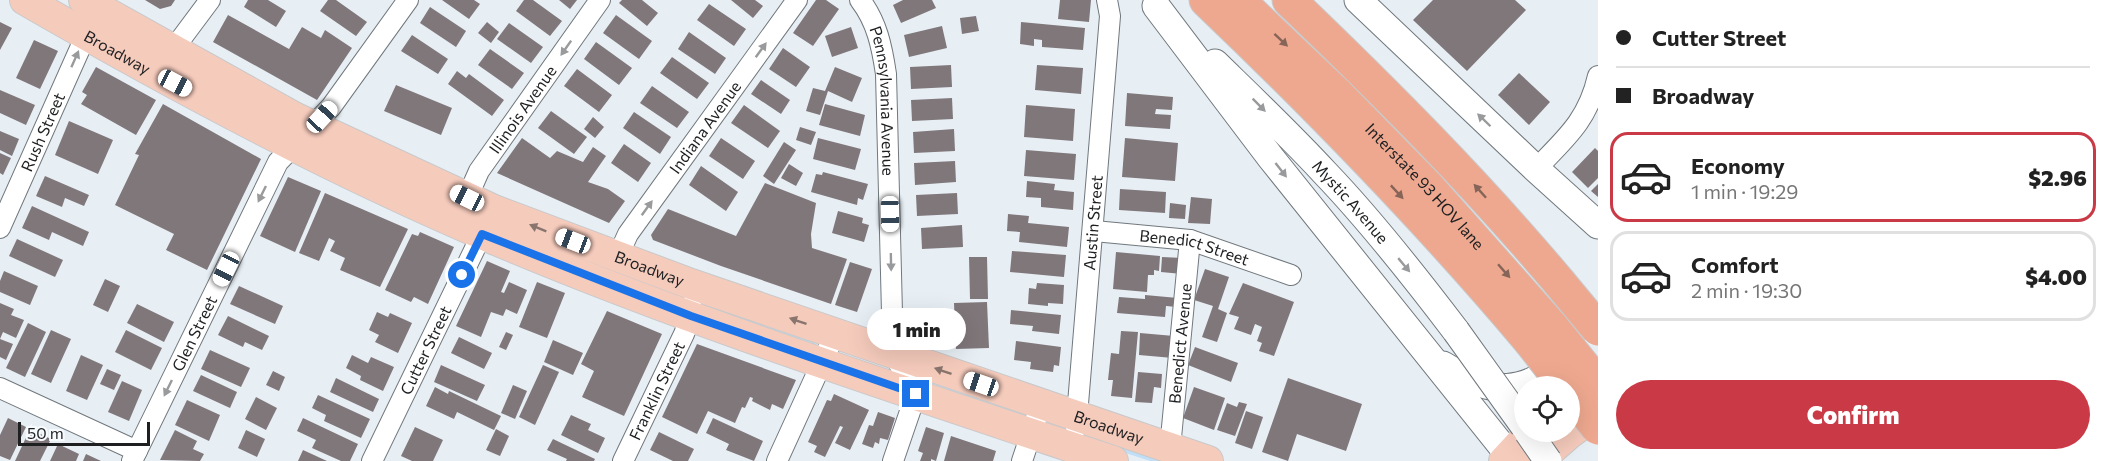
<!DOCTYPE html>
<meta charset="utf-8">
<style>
body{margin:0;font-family:Commissioner,sans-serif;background:#f6f6f6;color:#222;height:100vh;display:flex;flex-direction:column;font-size:22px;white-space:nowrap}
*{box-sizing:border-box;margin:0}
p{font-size:20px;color:#767676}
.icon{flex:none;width:33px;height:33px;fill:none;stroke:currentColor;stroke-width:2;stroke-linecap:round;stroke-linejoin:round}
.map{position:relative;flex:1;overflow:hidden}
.panel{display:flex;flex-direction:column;background:#fff;width:510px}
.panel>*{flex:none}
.hud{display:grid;align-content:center;height:132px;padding:0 18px;background:#fff}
.buttons{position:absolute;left:1514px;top:376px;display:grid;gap:12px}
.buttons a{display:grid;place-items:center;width:66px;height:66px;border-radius:50%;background:#fff;box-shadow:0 6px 24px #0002;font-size:30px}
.scale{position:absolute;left:18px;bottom:15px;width:132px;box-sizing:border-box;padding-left:6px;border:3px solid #1d1f21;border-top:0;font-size:16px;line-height:21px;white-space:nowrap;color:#1d1f21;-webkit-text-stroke:4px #f8fbfe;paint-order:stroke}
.end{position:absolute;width:27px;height:27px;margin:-14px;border:8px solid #1a73e8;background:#fff;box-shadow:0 0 0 3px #fff}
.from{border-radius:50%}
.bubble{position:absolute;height:42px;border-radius:21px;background:#fff;box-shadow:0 6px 24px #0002;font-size:20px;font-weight:800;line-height:42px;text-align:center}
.car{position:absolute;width:18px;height:36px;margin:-18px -9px;border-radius:8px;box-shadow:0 0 4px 2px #0007;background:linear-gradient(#fff 24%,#345 0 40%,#fff 0 76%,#345 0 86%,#fff 0)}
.hud b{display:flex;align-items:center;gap:21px;height:57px;font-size:22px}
.hud b+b{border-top:2px solid #e0e0e0}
.hud i{width:15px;height:15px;background:#222}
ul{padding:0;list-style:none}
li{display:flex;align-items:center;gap:18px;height:90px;margin:0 12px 9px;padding:0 6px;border:3px solid #e0e0e0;border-radius:18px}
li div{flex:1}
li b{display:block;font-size:22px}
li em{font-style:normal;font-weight:800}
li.on{border-color:#ca3a46}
li>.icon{width:54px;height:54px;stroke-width:1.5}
.button{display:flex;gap:12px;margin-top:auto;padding:12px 18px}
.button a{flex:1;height:69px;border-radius:36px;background:#ca3a46;color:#fff;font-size:24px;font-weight:800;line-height:69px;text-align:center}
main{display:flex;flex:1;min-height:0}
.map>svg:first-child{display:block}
.green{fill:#c0dff6}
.building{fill:#80777b}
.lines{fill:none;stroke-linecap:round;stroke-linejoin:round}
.street-casing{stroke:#71787d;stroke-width:22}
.secondary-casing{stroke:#71787d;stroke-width:29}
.primary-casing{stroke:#c9c9ca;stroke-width:32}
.highway-casing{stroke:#c9c9ca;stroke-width:35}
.street{stroke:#fff;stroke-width:20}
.secondary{stroke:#fff;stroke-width:27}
.primary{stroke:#f5cbbc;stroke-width:30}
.highway{stroke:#eea88f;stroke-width:33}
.secondary-bridge-casing{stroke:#71787d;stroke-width:29;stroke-linecap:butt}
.highway-bridge-casing{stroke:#c9c9ca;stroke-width:35;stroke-linecap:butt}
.secondary-bridge{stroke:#fff;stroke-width:27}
.highway-bridge{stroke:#eea88f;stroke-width:33}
.oneway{fill:#866458}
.oneway2{fill:#999a9b}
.oneway3{fill:#89756e}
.route{stroke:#1a73e8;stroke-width:8}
.labels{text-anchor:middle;stroke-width:4.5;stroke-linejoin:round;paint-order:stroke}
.street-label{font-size:16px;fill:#1d1f21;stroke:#f8fbfe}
</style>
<main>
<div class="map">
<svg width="1598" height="461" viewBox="0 0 1598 461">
<rect width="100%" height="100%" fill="#e7eff5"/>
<!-- green -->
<g class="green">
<polygon points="721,309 816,339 816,343 813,345 720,312"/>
<polygon points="930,381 1016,411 1011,414 932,385"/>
<polygon points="1092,437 1181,461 1150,461 1104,446"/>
</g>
<!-- building -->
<g class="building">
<polygon points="145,0 175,0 171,6 160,9"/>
<polygon points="248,0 268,0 286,11 276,27 244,7"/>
<polygon points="328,0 336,0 367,22 356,36 320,11"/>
<polygon points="442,0 474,0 480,4 469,19"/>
<polygon points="524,0 533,0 562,21 550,36 516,11"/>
<polygon points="559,0 577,0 570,9"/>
<polygon points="622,0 642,0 658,13 647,26 619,3"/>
<polygon points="731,0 755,0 763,6 753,18"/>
<polygon points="816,0 826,0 839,9 813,46 793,33"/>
<polygon points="903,0 932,0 936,8 901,23 893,5"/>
<polygon points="1060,0 1091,0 1089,22 1058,19"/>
<polygon points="1433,0 1515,0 1526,10 1467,71 1413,20"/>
<polygon points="709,4 746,29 734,46 697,20"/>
<polygon points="430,7 466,31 456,47 420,23"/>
<polygon points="228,15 289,49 302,27 321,38 325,30 352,48 317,100 213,42"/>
<polygon points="616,15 652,41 639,59 603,33"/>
<polygon points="976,16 979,31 962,34 960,18"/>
<polygon points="0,22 12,28 0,50"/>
<polygon points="487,22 499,32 491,43 478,33"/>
<polygon points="1021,22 1085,28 1083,50 1042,47 1042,40 1034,39 1034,46 1020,44"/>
<polygon points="509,23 543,47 531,63 497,39"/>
<polygon points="942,26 947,48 909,57 904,35"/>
<polygon points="851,27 858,48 832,57 825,36"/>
<polygon points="689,32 726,58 715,74 678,49"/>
<polygon points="412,35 448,59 438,74 401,51"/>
<polygon points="34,40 58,51 40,89 16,78"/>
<polygon points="596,42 632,68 619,85 584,59"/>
<polygon points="783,48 810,67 796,87 769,69"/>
<polygon points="490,49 524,73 512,89 478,65"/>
<polygon points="672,57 709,83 697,99 660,73"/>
<polygon points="951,65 952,87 911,89 910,67"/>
<polygon points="1037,65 1083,68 1081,94 1035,90"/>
<polygon points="96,67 156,100 136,135 81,104 87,95 82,92"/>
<polygon points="835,67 862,78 852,102 828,91 820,115 806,111 813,88 825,91"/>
<polygon points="577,69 612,95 599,112 564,86"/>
<polygon points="457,71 466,78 469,74 504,100 492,116 448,84"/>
<polygon points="1519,73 1550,102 1529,125 1498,95"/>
<polygon points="761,80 790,100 781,114 751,94"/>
<polygon points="396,85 452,108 441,135 384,111"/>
<polygon points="652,86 689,112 677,128 640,103"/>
<polygon points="0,90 35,105 26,125 0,113"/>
<polygon points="1127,93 1173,97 1172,110 1156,109 1155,114 1171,115 1170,129 1125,126"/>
<polygon points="952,98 953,119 912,121 911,100"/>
<polygon points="163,104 261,159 207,270 166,250 174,234 115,205 139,155 135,154"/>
<polygon points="825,104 865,115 860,136 819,125"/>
<polygon points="744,105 780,131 768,148 731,123"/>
<polygon points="1026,105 1075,109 1073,141 1024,137"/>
<polygon points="551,111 587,137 574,154 538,128"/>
<polygon points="634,112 671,137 660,154 623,128"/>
<polygon points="593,117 604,127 595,138 584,129"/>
<polygon points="69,121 113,140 98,174 55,155"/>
<polygon points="800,127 816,132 811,145 796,140"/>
<polygon points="954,129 955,151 914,153 913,132"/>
<polygon points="0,131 19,139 12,156 0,150"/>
<polygon points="522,138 550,158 557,151 583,162 593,147 606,156 588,182 608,189 625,201 609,223 497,173"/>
<polygon points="721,138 755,161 743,179 709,156"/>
<polygon points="818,138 861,149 855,170 813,159"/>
<polygon points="1125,138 1178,143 1175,181 1122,177"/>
<polygon points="784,142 796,150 774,184 763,176"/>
<polygon points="624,144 651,163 638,182 611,163"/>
<polygon points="1595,148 1598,151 1598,178 1588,188 1572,172"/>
<polygon points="1026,150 1076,154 1074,180 1024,176"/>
<polygon points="0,153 11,158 3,175 0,173"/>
<polygon points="955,161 956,182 915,185 914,163"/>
<polygon points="789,164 803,173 796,186 781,178"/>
<polygon points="701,166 738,192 726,211 689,185"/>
<polygon points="823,172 868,184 863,200 858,198 857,205 811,192 816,174 822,175"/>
<polygon points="45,176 89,195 84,206 65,198 62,207 36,196"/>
<polygon points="288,177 321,191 295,252 260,236"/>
<polygon points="1027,181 1055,184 1054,190 1074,192 1073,210 1041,207 1041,198 1026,197"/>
<polygon points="765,183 816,203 811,234 812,248 847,259 831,304 721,266 653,240 651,235 668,209 736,236"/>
<polygon points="1598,184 1598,197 1591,191"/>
<polygon points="1120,189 1166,192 1165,213 1119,210"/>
<polygon points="325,193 408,229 380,287 340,270 345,258 330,251 335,241 329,238 319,261 299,253"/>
<polygon points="957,193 958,214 917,216 916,195"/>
<polygon points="1191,197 1212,199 1210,224 1188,223"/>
<polygon points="1170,203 1186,205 1185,219 1169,218"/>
<polygon points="32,206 89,232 83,246 52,232 49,240 22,228"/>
<polygon points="838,211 863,218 862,223 869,225 864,242 832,233"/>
<polygon points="1008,214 1029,216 1028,223 1069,227 1067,247 1019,242 1020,232 1007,231"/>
<polygon points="962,225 963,247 922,249 921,228"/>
<polygon points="420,232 454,247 428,304 414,297 411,302 385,290 412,234 418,236"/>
<polygon points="17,239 63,260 55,277 9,256"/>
<polygon points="1012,251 1066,255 1064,277 1010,272"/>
<polygon points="1116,252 1160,256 1159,271 1154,270 1154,275 1148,275 1147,292 1113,289"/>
<polygon points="969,257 987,257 988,299 970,299"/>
<polygon points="1162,257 1183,258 1182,274 1161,272"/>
<polygon points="487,261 510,271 501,292 504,293 509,282 527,290 517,314 506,309 503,316 491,312 481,337 456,326"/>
<polygon points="850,262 872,269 857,312 835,305"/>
<polygon points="1205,269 1229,277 1218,309 1227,313 1217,342 1202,337 1213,306 1194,300"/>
<polygon points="4,271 38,286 30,305 0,292 0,281"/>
<polygon points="105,279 120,286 108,312 93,305"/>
<polygon points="537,282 565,293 547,338 519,327"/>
<polygon points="1037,283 1064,285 1063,304 1048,303 1048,306 1028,304 1029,288 1036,289"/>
<polygon points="1243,283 1294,302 1274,356 1259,351 1262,343 1257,341 1262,327 1255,324 1251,335 1234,329 1239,317 1229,314"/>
<polygon points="239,286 283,306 275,324 230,304"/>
<polygon points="1145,295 1178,298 1177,307 1166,306 1165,317 1117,313 1119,297 1145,299"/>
<polygon points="987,302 989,348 956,349 954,303"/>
<polygon points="0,303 14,309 11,315 24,320 16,338 3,332 0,339 13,344 6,360 0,357"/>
<polygon points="137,304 174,322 164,342 127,323"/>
<polygon points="1011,310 1061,315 1059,334 1032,331 1033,326 1010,324"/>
<polygon points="607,311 662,334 624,416 582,397 594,371 581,364"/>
<polygon points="377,312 388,317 390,313 412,323 398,353 375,342 379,335 369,330"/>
<polygon points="228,316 269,336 262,350 245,342 243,347 218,335"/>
<polygon points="28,323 46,332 25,377 6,368"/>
<polygon points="51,330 71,339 51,383 31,374"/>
<polygon points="126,330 162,348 151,370 115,352"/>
<polygon points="1121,331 1138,332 1132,398 1111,396 1113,380 1108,380 1111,353 1119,354"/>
<polygon points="506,332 513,335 506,350 499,347"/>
<polygon points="1140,333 1174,336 1173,358 1139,355"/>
<polygon points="459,337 492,353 484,369 451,353"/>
<polygon points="553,340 583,353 573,375 544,362"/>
<polygon points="1016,341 1061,347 1059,366 1054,365 1053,372 1030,369 1031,362 1014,360"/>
<polygon points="697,344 796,380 783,409 772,404 770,410 752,401 753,398 750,397 745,408 742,407 735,423 708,411 697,434 662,417"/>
<polygon points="1195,347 1238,363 1231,382 1188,365"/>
<polygon points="210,350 250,368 241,387 201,369"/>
<polygon points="81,355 103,365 87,400 66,391"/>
<polygon points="352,355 368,363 371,357 394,367 383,391 360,380 361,376 346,368"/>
<polygon points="441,365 485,385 477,401 434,382"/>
<polygon points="543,365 559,372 535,425 519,417"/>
<polygon points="107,369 121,375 114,390 100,384"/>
<polygon points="273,371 285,377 279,391 266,385"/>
<polygon points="1138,372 1162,374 1161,388 1154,387 1152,403 1135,402"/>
<polygon points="201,375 237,392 230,408 193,391"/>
<polygon points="336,378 379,399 373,412 330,392"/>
<polygon points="1288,378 1362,404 1346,451 1297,434 1288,461 1262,452"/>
<polygon points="122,381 142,390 129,421 108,412"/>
<polygon points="513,385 527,391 515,419 501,413"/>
<polygon points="435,387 448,394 449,391 501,416 494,430 457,412 454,419 426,406"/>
<polygon points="1194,387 1225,398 1214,430 1183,418"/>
<polygon points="834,394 869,410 850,450 835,443 843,427 840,426 825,457 814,452 817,446 808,442 827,400 831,401"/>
<polygon points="318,395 370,419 361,438 324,421 326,415 312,408"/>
<polygon points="256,397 277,408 266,430 245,419"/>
<polygon points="187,400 220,415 209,441 175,425"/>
<polygon points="1239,402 1247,404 1235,436 1217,430 1227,403 1237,407"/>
<polygon points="1246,411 1263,417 1252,449 1235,443"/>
<polygon points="878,412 895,418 888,440 880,438 879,444 875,442 873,448 862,444 869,425 873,426"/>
<polygon points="571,415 591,424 588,430 605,438 598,453 561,435"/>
<polygon points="8,418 26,427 10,460 0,456 0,435"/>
<polygon points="303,418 358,444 350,461 341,461 312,448 316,440 297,431"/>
<polygon points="713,418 763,441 754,461 726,450 729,444 706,433"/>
<polygon points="415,427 443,440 433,461 412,461 401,456"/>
<polygon points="926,427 944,433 936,461 931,459 931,461 920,461 923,453 918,451"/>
<polygon points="30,429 51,439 40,461 15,461"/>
<polygon points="496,429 509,436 500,456 486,450"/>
<polygon points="175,430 197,441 193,449 204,454 200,461 160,460"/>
<polygon points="246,430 265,439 257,457 238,448"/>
<polygon points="659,432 694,449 688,461 673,461 650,450"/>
<polygon points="951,436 996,451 993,461 944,461"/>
<polygon points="553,439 595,459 594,461 566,461 567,459 547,450"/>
<polygon points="58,444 79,454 76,461 50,461"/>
<polygon points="303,450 327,461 298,461"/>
<polygon points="86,454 101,461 83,461"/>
</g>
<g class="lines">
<defs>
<g id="street">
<path id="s1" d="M860 0C877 22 882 47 886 74L893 353 916 394 893 461"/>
<polyline points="166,59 210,0"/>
<path d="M1536 169C1566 138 1588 120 1598 76"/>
<path id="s2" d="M468 209 467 198 479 171 600 0"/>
<path id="s3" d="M0 228 86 35"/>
<path id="s4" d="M1094 231 1190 240 1291 275"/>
<path id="s5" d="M617 258 628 234 797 0"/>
<polyline points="0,388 137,451"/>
<path id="s6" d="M1076 428 1110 16 1107 0"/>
<path id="s7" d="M1170 448 1190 240"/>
<path id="s8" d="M132 461 278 162 331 107 408 0"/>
<path id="s9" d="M372 461 482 234 481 222"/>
<path id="s10" d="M623 461 684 334 691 316V305"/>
<polyline points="777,461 835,334"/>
<polyline points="1022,461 1041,404"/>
</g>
<g id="secondary">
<polyline points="1358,0 1536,169 1598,225"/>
<polyline points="1156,6 1271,158 1509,455"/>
<path id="s11" d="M1215 63C1252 99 1290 135 1325 173 1372 222 1415 277 1456 331"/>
<path d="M1443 365C1493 396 1522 396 1569 358"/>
</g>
<g id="primary">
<path id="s12" d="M25 0C176 87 331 170 491 238 694 324 905 391 1113 461"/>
<path id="s13" d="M84 0 294 117 494 210 691 284 1208 461"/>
<polyline points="1504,461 1531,432"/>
<polyline points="1538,461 1570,433 1598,413"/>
</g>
<g id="highway">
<path d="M1206 0C1319 108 1429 221 1530 341"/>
<path id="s14" d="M1238 0 1338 95 1427 186 1552 327"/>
<path d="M1289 0C1383 90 1475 182 1559 282"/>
</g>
</defs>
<!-- street casing -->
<use href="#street" class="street-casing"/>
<!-- secondary casing -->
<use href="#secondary" class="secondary-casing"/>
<!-- primary casing -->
<use href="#primary" class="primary-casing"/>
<!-- highway casing -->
<use href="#highway" class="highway-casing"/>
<!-- street -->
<use href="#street" class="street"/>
<!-- secondary -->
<use href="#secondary" class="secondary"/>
<!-- primary -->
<use href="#primary" class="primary"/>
<!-- highway -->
<use href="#highway" class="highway"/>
<defs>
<g id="secondary-bridge">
<polyline points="1456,331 1524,426"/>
<polyline points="1528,432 1548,461"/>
</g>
<g id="highway-bridge">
<polyline points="1559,282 1598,329"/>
<polyline points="1552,327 1598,384"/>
<polyline points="1530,341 1566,387"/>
<polyline points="1569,391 1598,428"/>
</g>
</defs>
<!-- secondary-bridge casing -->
<use href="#secondary-bridge" class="secondary-bridge-casing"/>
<!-- highway-bridge casing -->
<use href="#highway-bridge" class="highway-bridge-casing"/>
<!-- secondary-bridge -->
<use href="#secondary-bridge" class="secondary-bridge"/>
<!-- highway-bridge -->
<use href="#highway-bridge" class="highway-bridge"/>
</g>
<!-- one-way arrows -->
<defs><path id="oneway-solid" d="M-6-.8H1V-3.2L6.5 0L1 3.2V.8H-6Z" transform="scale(1.5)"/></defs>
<g class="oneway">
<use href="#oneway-solid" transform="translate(1281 40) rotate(43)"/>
<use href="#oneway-solid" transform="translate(1480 191) rotate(-132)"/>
<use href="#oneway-solid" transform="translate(1397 192) rotate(47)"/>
<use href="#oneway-solid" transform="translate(1504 271) rotate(49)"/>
</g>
<g class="oneway2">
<use href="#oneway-solid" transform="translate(566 48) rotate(125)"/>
<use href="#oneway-solid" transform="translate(761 50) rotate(-54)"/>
<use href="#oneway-solid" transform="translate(75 59) rotate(-66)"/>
<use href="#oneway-solid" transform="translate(1259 105) rotate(45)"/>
<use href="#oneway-solid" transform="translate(1484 120) rotate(-136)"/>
<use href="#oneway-solid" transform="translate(1281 170) rotate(52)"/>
<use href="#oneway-solid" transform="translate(262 194) rotate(116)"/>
<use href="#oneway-solid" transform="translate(647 208) rotate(-54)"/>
<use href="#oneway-solid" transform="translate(891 262) rotate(89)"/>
<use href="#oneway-solid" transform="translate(1404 265) rotate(50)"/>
<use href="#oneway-solid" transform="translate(168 388) rotate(116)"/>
</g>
<g class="oneway3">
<use href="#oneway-solid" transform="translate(538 228) rotate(-158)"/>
<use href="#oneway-solid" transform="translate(798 321) rotate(-161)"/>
<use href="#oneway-solid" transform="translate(943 371) rotate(-161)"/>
</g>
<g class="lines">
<!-- route -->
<polyline class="route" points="462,275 482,234 691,316 916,394"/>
</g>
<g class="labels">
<!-- street labels -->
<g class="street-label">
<text dy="6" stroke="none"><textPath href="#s12" startOffset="106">Broadway</textPath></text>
<text dy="6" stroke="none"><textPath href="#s1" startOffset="106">Pennsylvania Avenue</textPath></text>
<text dy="6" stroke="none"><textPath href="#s2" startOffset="116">Illinois Avenue</textPath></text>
<text dy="6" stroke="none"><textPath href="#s5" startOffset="158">Indiana Avenue</textPath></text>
<text dy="6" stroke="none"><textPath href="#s3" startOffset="105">Rush Street</textPath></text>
<text dy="6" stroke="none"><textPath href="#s14" startOffset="264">Interstate 93 HOV lane</textPath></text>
<text dy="6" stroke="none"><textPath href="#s11" startOffset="194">Mystic Avenue</textPath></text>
<text dy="6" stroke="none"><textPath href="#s6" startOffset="206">Austin Street</textPath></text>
<text dy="6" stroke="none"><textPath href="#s4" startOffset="102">Benedict Street</textPath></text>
<text dy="6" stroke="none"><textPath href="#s13" startOffset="627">Broadway</textPath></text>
<text dy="6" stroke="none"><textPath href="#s8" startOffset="142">Glen Street</textPath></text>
<text dy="6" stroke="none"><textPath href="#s7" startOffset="105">Benedict Avenue</textPath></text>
<text dy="6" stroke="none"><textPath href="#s9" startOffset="123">Cutter Street</textPath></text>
<text dy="6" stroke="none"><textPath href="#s10" startOffset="78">Franklin Street</textPath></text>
<text dy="6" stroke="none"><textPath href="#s13" startOffset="1113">Broadway</textPath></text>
</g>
</g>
</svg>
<div class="buttons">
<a><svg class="icon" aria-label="locate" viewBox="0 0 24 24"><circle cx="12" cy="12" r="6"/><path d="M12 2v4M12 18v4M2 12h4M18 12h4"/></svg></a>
</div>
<div class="scale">50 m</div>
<i class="end from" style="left:462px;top:275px"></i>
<i class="end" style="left:916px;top:394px"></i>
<div class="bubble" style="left:867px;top:308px;width:99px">1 min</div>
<i class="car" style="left:175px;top:83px;rotate:118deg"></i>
<i class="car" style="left:322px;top:117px;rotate:43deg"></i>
<i class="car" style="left:467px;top:198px;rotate:296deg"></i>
<i class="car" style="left:890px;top:214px;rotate:179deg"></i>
<i class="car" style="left:573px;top:241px;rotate:291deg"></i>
<i class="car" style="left:226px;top:269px;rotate:206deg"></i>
<i class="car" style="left:981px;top:384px;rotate:289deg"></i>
</div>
<section class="panel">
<div class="hud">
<b><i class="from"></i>Cutter Street</b>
<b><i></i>Broadway</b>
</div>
<ul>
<li class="on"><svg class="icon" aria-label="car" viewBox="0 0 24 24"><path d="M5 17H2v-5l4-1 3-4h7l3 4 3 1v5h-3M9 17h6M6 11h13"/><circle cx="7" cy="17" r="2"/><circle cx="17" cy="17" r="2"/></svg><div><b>Economy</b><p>1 min · 19:29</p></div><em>$2.96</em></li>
<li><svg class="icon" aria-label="car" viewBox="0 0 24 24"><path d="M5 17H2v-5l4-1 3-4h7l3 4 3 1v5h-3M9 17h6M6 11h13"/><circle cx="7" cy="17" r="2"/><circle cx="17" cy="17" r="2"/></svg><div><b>Comfort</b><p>2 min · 19:30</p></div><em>$4.00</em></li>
</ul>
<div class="button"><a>Confirm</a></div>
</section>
</main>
